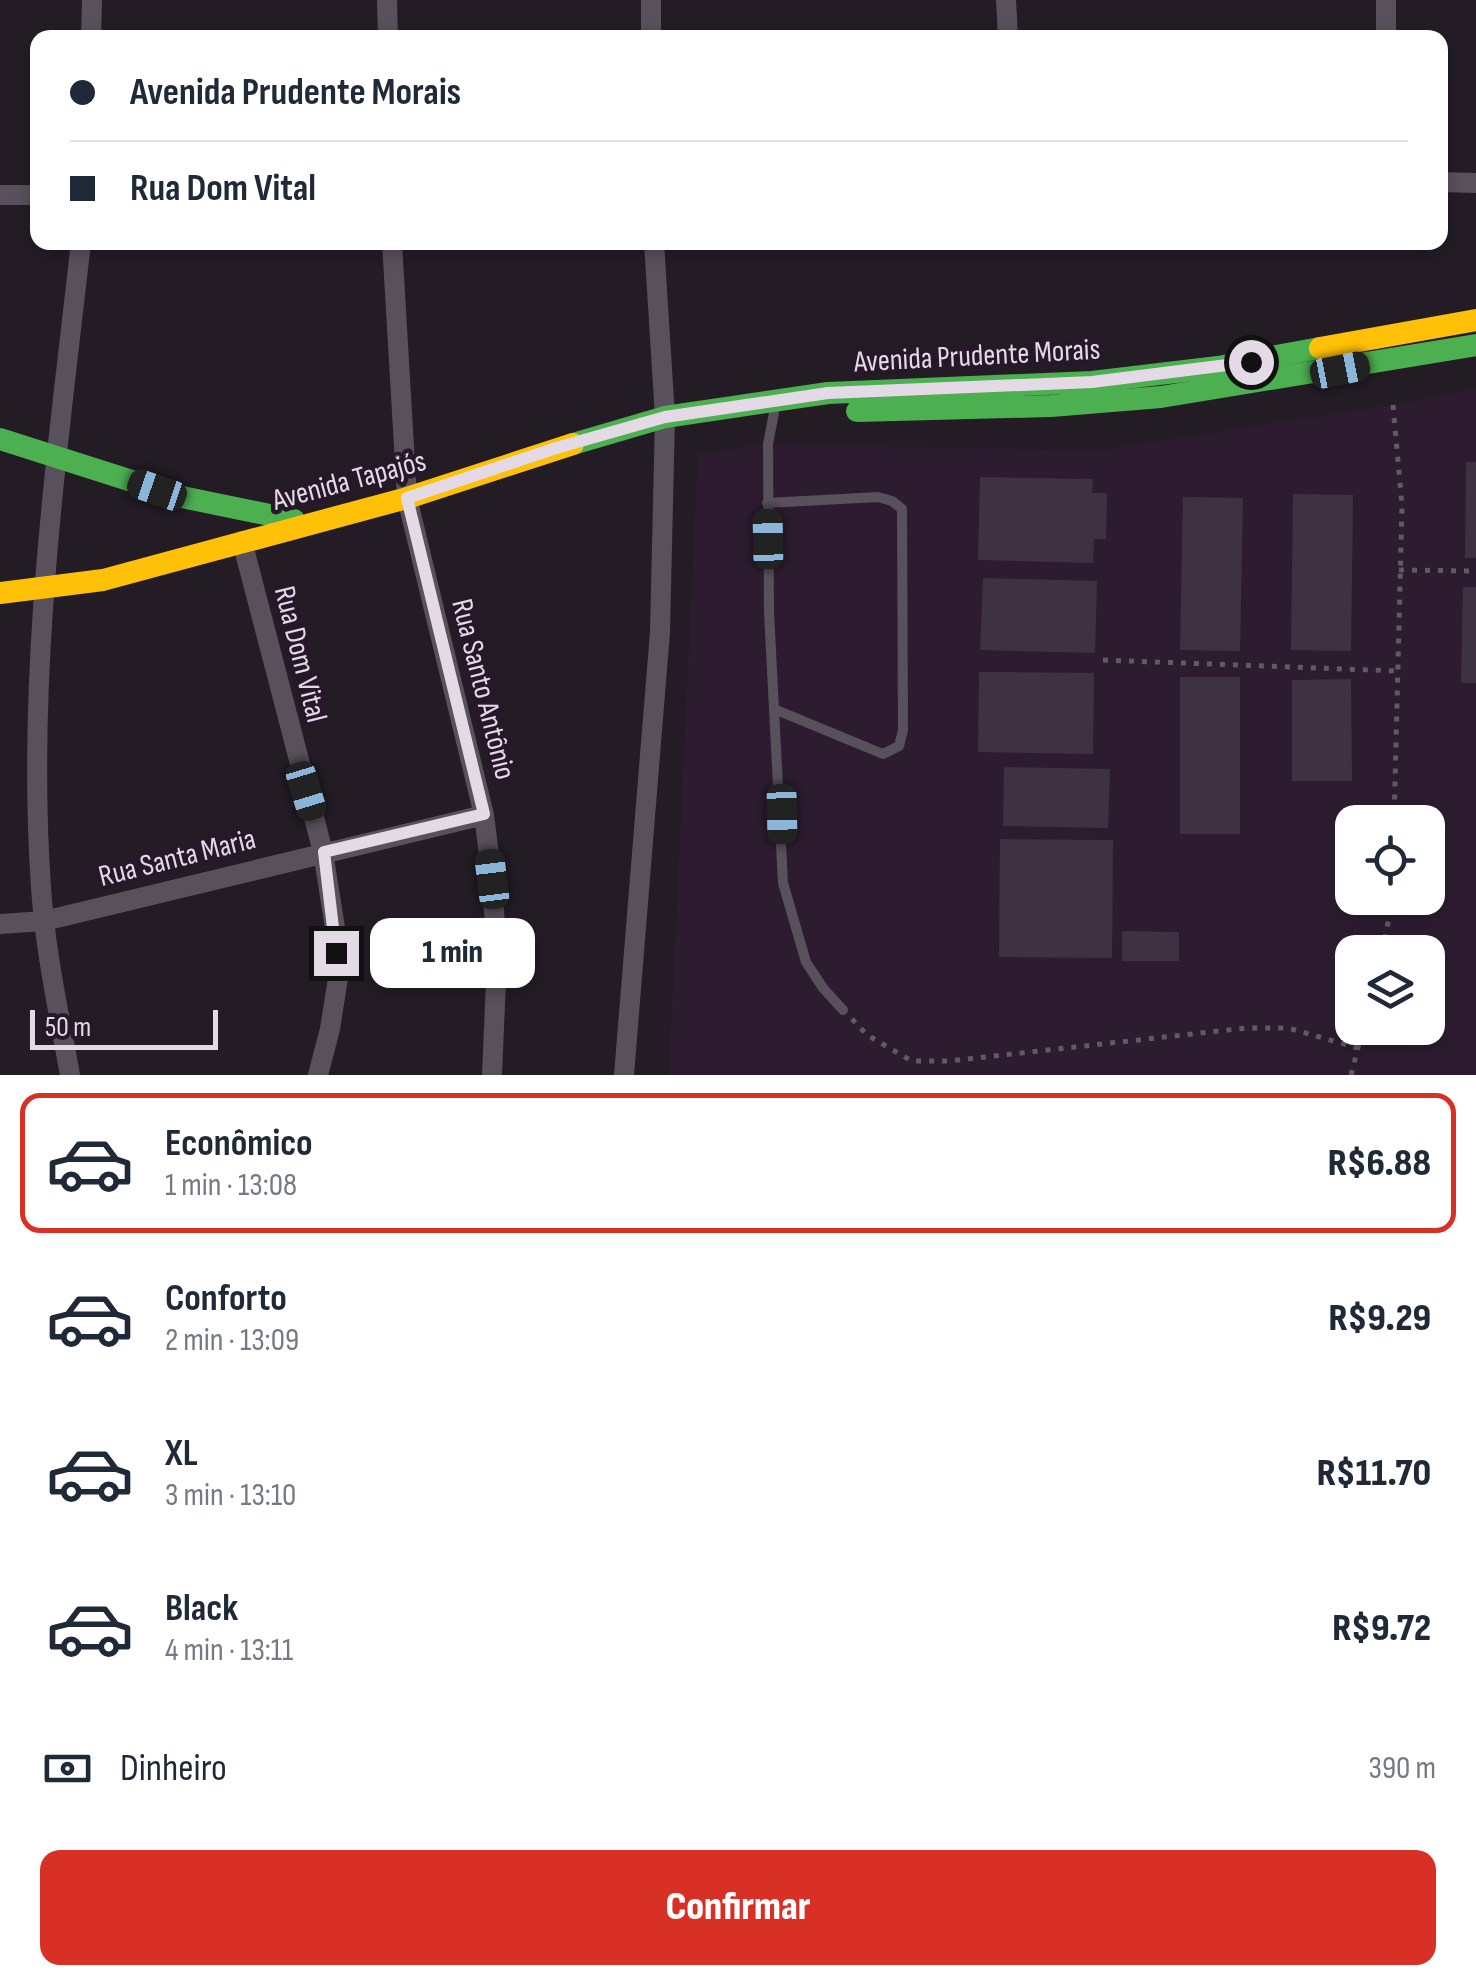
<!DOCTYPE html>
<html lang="pt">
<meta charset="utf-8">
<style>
body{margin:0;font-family:"Sofia Sans Condensed",sans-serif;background:#f2f2f3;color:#1f2937;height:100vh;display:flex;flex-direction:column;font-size:38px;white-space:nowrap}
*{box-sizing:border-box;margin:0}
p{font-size:32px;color:#747a83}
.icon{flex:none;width:55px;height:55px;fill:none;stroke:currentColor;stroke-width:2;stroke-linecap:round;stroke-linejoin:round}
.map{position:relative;height:1075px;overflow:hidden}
.panel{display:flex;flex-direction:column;background:#fff;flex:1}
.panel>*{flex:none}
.guide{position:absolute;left:30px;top:30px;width:1418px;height:220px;border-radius:20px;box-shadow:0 5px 15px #0003;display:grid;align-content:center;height:220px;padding:0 40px;background:#fff}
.controls{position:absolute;left:1335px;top:805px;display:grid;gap:20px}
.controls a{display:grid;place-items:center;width:110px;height:110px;border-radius:20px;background:#fff;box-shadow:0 5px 15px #0003;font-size:50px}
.scale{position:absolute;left:30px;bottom:25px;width:188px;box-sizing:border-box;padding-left:10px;border:5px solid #e3dae6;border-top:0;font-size:28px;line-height:35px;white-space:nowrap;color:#e3dae6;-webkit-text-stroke:8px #261829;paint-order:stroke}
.end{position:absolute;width:45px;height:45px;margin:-22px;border:12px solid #e3dae6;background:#111;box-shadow:0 0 0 5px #111}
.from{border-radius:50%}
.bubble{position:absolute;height:70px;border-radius:20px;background:#fff;box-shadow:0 5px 15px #0003;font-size:32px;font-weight:800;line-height:70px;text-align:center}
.car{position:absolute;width:30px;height:60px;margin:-30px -15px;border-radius:12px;box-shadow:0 0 8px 2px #0007;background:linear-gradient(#222 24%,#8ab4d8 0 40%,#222 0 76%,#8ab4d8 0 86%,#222 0)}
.guide b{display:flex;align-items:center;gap:35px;height:95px;font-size:38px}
.guide b+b{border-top:2px solid #e0e1e3}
.guide i{width:25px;height:25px;background:#1f2937}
ul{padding:18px 0 0;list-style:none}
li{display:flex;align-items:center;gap:30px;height:140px;margin:0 20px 15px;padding:0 20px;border:5px solid transparent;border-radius:20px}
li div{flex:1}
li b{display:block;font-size:38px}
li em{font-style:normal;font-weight:800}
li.on{border-color:#d93025}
li>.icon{width:90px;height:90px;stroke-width:1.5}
.pay{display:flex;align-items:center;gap:25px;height:110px;padding:0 40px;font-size:38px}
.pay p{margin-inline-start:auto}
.action{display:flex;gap:20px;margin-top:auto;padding:20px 40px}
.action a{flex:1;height:115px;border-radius:20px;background:#d93025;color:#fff;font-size:40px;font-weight:800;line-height:115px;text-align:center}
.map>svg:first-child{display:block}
.built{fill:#2d1c30;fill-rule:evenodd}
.building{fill:#3e3142}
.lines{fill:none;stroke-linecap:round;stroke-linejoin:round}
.path{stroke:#605a62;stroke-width:5;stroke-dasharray:5 8;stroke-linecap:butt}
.lane{stroke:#58505a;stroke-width:10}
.street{stroke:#58505a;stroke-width:20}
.fast{stroke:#4caf50;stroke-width:22}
.slow{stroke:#ffc107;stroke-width:22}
.route{stroke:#e3dae6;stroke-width:12}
.labels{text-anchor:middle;stroke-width:9;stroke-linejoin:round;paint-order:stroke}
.street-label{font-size:30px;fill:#e3dae6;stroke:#261829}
</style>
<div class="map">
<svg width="1476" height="1075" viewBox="0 0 1476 1075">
<rect width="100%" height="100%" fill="#231c25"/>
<!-- built -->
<path class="built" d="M1476 389V1075H669L698 454 768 444 1096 451 1393 405ZM1352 822H1428V898H1352ZM1352 952H1428V1028H1352Z"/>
<!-- building -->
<g class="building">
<polygon points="1466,462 1476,462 1476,558 1465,558"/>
<polygon points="980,477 1093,479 1092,493 1107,493 1106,539 1094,539 1093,563 978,560"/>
<polygon points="1293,494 1353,495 1351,651 1291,650"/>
<polygon points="1183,497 1243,498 1240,651 1180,650"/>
<polygon points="983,578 1097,581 1095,653 980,650"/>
<polygon points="1463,587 1476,587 1476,683 1461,683"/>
<polygon points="979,672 1094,673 1093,754 978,752"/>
<rect x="1180" y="677" width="60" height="157"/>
<polygon points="1351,679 1352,781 1292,781 1292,680"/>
<polygon points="1004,767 1110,769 1108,828 1003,826"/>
<polygon points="1000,839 1113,840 1112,958 999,957"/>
<polygon points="1122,931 1179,932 1179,961 1122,961"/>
</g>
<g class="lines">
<!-- path -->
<g class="path">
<polyline points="1393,405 1402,506 1394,822"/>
<polyline points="1399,570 1476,571"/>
<polyline points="1103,660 1398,671"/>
<polyline points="1382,952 1393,898"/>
<polyline points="852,1019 867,1035 912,1061 949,1061 1246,1028 1288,1028 1358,1048"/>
<polyline points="1351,1075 1363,1028"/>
</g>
<!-- lane -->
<g class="lane">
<polyline points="774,413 768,444 769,612 783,883 806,962 823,988 843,1010"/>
<polyline points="767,503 878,497 892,501 902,509 903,730 899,746 883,754 774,709"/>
</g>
<!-- street -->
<g class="street">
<polyline points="387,0 388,38"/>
<polyline points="651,0 651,38"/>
<polyline points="1006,0 1008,38"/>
<polyline points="1386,0 1386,38"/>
<polyline points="91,38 92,0"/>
<polyline points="1440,182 1476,183"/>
<polyline points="0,195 38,195"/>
<polyline points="392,242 407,498 484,815 492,879 497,957 492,1075"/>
<polyline points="242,541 323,852 335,928 338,978 330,1029 318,1075"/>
<polyline points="0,924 44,921 484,815"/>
<path d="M70 1075C59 1013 45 950 41 887 26 672 57 456 81 242"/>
<polyline points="624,1075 660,632 665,417 654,242"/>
</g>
<!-- fast -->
<g class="fast">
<polyline points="857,411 1051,406 1161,397 1476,345"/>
<polyline points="0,439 182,497 294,520"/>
<polyline points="573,444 665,417 828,393 1092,382 1218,367 1320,348"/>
</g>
<!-- slow -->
<g class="slow">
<polyline points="1320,348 1476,320"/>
<polyline points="0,593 103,580 407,498 573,444"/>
</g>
</g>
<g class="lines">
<!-- route -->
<polyline class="route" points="336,953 324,852 484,814 407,498 556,448 665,417 828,393 1092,382 1251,362"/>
</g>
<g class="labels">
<!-- street labels -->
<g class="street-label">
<text transform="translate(977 355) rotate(-3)" y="10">Avenida Prudente Morais</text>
<text transform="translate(349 480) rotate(-15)" y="10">Avenida Tapajós</text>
<text transform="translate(301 654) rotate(76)" y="10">Rua Dom Vital</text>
<text transform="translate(484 689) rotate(76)" y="10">Rua Santo Antônio</text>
<text transform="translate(177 857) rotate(-14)" y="10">Rua Santa Maria</text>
</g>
</g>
</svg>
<div class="controls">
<a><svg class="icon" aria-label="locate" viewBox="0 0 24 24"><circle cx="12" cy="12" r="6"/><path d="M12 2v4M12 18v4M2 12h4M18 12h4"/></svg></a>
<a><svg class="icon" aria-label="layers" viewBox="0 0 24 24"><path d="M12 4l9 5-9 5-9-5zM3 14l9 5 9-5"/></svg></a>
</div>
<div class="scale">50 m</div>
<i class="end from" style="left:1251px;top:362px"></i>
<i class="end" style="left:336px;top:953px"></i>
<div class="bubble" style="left:370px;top:918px;width:165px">1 min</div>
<i class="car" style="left:1340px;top:370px;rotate:79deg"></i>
<i class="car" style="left:157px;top:490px;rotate:289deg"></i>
<i class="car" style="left:768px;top:539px;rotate:359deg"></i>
<i class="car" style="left:306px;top:791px;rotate:163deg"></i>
<i class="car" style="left:782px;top:814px;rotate:179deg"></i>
<i class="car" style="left:492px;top:879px;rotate:353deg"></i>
<div class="guide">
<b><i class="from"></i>Avenida Prudente Morais</b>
<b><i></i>Rua Dom Vital</b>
</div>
</div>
<section class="panel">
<ul>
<li class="on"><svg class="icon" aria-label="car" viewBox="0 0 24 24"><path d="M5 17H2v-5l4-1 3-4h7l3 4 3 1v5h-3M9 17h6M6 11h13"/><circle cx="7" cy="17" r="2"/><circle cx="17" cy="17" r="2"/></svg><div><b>Econômico</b><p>1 min · 13:08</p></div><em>R$6.88</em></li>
<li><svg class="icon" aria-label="car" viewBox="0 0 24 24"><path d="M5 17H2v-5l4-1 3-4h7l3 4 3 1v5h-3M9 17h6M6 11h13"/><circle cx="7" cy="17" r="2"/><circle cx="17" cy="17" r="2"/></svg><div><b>Conforto</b><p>2 min · 13:09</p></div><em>R$9.29</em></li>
<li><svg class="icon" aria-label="car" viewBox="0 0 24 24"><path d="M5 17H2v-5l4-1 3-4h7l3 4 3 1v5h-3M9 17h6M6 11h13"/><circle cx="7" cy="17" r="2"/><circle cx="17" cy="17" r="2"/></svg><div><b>XL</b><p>3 min · 13:10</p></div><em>R$11.70</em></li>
<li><svg class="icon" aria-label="car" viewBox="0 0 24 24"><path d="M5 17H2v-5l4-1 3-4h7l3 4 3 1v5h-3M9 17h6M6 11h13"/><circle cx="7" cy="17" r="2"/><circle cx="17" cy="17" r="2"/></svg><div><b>Black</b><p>4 min · 13:11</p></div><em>R$9.72</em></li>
</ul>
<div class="pay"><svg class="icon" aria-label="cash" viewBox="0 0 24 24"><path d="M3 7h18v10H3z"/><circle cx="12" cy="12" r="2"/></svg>Dinheiro<p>390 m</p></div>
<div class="action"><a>Confirmar</a></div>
</section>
